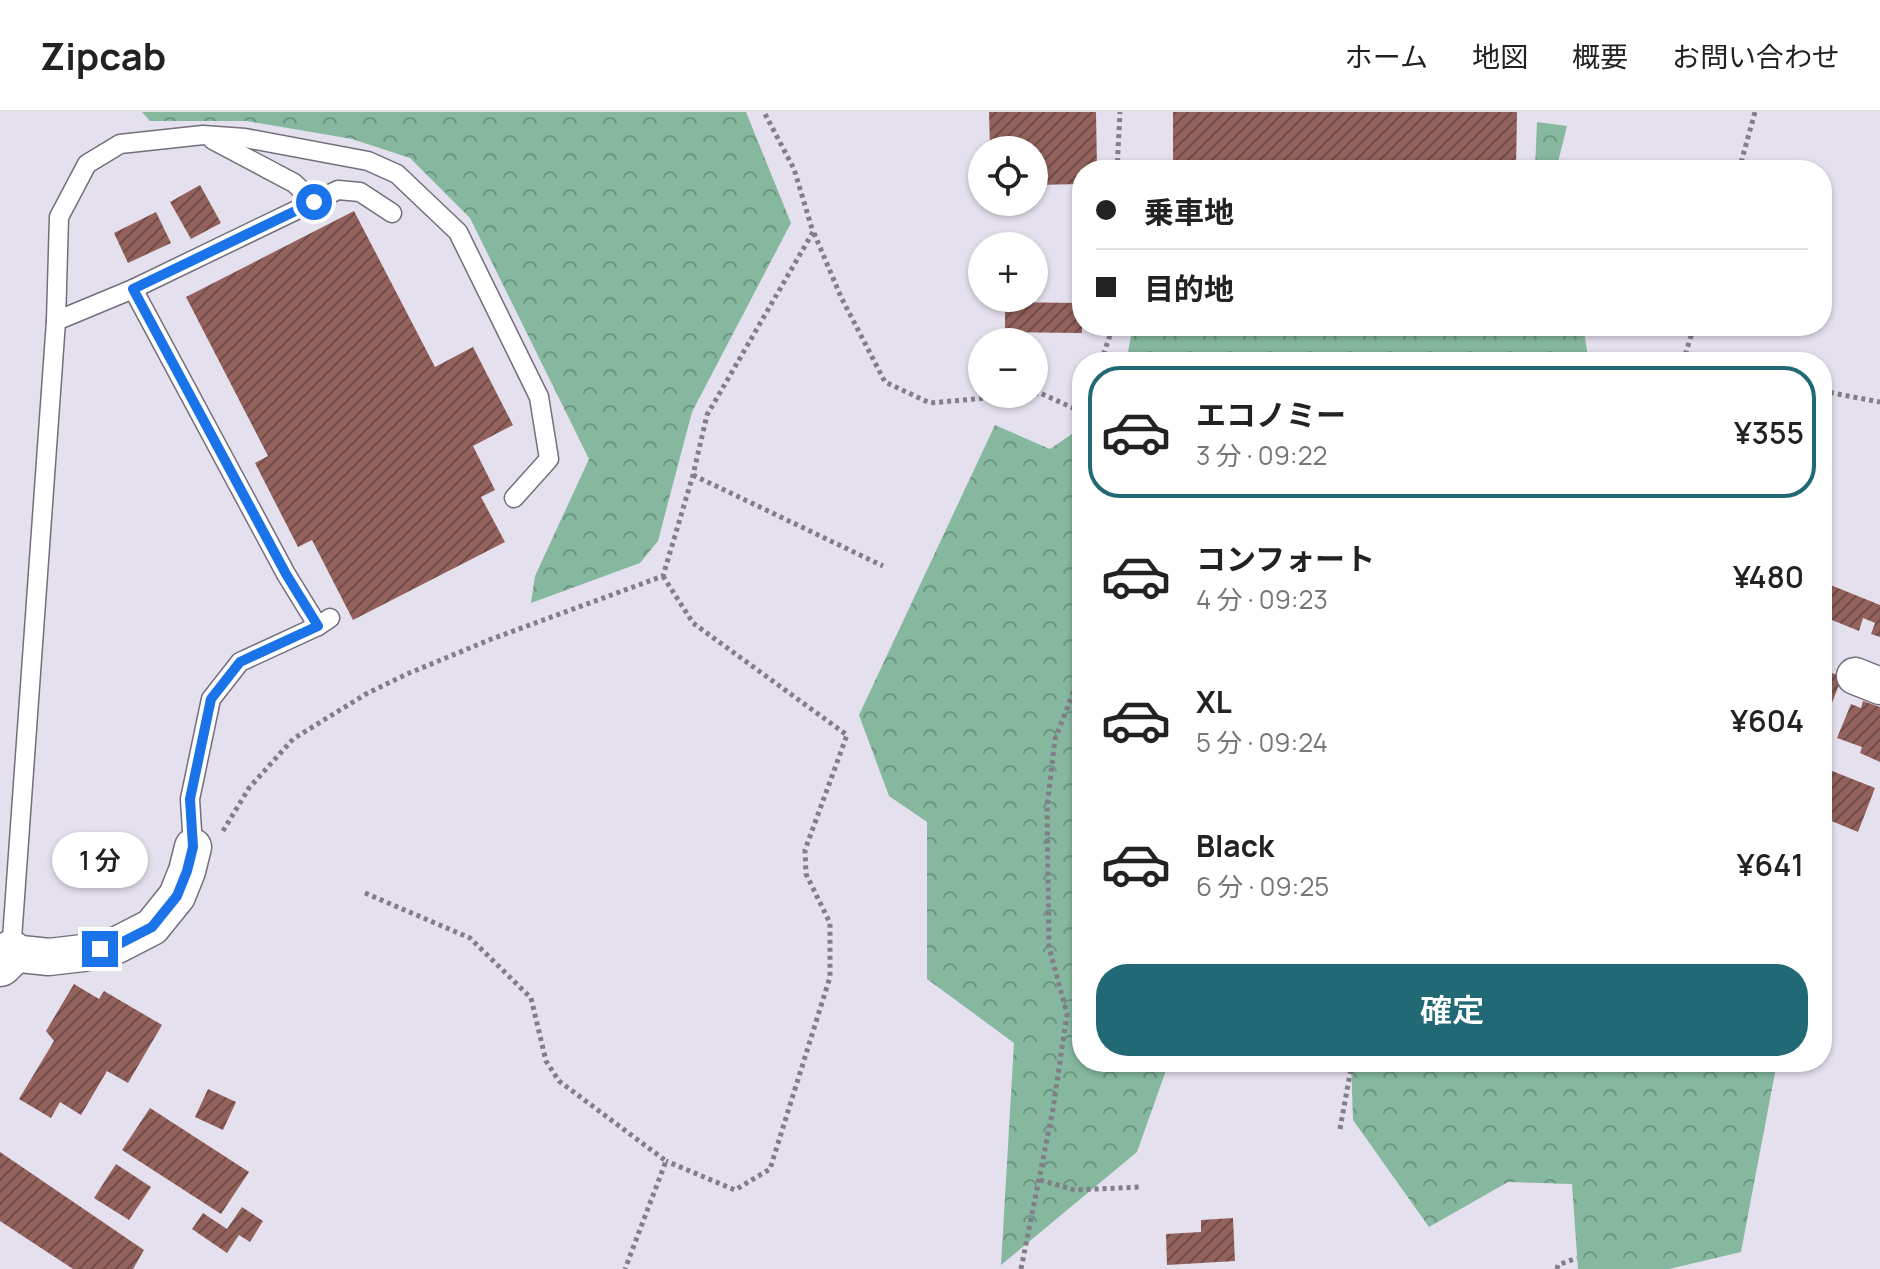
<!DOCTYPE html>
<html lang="ja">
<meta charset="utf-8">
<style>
body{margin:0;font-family:Manrope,"Noto Sans JP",sans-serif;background:#f2f2f2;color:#222;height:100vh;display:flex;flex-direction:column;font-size:30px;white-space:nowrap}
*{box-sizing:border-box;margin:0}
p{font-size:26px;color:#767676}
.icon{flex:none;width:44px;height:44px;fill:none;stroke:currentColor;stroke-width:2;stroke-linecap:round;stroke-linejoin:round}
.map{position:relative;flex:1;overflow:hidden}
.sheet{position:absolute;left:1072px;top:240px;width:760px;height:720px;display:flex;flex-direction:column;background:#fff;border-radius:32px;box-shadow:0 2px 6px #0004}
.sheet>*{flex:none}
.banner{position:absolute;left:1072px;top:48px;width:760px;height:176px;border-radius:32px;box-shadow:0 2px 6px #0004;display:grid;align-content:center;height:176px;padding:0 24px;background:#fff}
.tools{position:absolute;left:968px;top:24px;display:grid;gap:16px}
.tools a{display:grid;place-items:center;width:80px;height:80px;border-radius:50%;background:#fff;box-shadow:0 2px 6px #0004;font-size:40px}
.end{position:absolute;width:36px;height:36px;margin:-18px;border:10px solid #1a73e8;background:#fff;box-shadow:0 0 0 4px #fff}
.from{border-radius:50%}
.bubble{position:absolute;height:56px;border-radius:28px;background:#fff;box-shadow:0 2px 6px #0004;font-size:26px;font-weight:600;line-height:56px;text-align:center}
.banner b{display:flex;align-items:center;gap:28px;height:76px;font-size:30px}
.banner b+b{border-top:2px solid #e0e0e0}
.banner i{width:20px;height:20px;background:#222}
ul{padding:14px 0 0;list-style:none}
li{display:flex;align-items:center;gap:24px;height:132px;margin:0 16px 12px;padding:0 8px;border:4px solid transparent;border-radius:32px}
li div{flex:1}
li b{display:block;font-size:30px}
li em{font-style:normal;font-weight:600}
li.on{border-color:#216a75}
li>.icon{width:72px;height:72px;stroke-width:1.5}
.button{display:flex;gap:16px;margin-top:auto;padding:16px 24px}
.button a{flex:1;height:92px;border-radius:32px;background:#216a75;color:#fff;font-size:32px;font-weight:600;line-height:92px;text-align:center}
header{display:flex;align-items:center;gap:48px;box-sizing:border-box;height:112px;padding:0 40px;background:#fff;border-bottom:2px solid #e0e0e0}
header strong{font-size:38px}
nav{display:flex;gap:44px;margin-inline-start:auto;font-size:28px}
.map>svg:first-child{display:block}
.forest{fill:url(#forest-crowns)}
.building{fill:url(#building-hatch)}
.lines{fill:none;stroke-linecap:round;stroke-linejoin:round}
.lane-casing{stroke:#736e7b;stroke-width:21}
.street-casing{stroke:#736e7b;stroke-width:39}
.secondary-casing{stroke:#736e7b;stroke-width:47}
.path{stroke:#817e87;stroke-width:5;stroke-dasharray:4 4;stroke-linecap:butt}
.lane{stroke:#fff;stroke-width:18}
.street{stroke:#fff;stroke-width:36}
.secondary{stroke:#fff;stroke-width:44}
.route{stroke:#1a73e8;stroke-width:10}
</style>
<header>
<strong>Zipcab</strong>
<nav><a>ホーム</a><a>地図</a><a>概要</a><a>お問い合わせ</a></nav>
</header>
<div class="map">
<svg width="1880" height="1157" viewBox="0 0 1880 1157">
<defs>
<pattern id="forest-crowns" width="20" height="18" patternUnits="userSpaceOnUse" patternTransform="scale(2)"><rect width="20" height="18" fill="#85b89f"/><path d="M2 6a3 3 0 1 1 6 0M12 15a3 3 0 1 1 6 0" fill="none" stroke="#6d9682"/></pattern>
<pattern id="building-hatch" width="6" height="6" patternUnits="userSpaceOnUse" patternTransform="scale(2)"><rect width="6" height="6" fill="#93625c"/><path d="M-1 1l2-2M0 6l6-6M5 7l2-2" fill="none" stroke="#714c48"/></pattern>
</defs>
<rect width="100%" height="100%" fill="#e5e0ee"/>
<!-- forest -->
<g class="forest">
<polygon points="142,0 746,0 791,111 692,300 658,429 640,451 531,491 535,464 589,347 470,106 410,46 352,27 246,9 150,9"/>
<polygon points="1537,10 1567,14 1556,58 1535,58"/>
<polygon points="1133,214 1583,214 1589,250 1126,250"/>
<polygon points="995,313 1050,337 1082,315 1082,950 1169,950 1137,1040 1001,1153 1014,931 927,867 927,710 889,684 859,603"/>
<polygon points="1351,950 1777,950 1741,1140 1669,1157 1578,1157 1572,1072 1508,1070 1429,1115 1353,1008"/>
</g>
<!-- building -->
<g class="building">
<polygon points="989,0 1096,0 1097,58 1082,58 1082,72 1034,73 1034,38 990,38"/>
<polygon points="1173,0 1517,0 1516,58 1173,58"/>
<polygon points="200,73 221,111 191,127 170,90"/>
<polygon points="354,99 435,255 473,235 513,313 473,334 495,378 481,385 505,430 353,508 312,428 298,435 255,351 268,344 186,185"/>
<polygon points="156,100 171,131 128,151 114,121"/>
<polygon points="1005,190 1082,191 1082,221 1005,220"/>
<polygon points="1828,472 1880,493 1880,525 1871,522 1875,511 1863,506 1859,519 1822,504 1822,487"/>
<polygon points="1822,557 1842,565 1830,596 1822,593"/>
<polygon points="1863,589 1880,595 1880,650 1860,641 1862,635 1837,626 1851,592 1861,596"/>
<polygon points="1822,655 1875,676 1858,720 1822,705"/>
<polygon points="74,872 99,887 104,879 162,913 128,971 107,959 81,1003 60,990 51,1006 19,987 54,929 46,919"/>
<polygon points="208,977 236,990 223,1018 195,1005"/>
<polygon points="150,996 249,1060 221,1102 122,1038"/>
<polygon points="0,1040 144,1138 133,1157 73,1157 0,1109"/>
<polygon points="116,1052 151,1075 129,1108 94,1086"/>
<polygon points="242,1095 263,1109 250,1130 239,1123 227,1141 192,1117 203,1101 227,1117"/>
<polygon points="1233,1106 1235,1149 1167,1153 1166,1122 1201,1120 1201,1108"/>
</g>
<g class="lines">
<defs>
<g id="lane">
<polyline points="213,28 294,71 314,90"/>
<polyline points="133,177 286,462 318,514"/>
<polyline points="56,209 133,177 338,78 360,80 392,101"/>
<polyline points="193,735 190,687 211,587 240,550 318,514 330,506"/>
<polyline points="11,841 56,209 59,105 87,52 120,32 203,23 245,26 368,49 397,62 458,120 539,285 549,347 514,386"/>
</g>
<g id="street">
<polyline points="1855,564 1880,574"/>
<polyline points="11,841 49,845 83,841 117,833 152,815 177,784 187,759 193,735"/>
</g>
<polyline id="secondary" points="0,852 11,841"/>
</defs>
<!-- lane casing -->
<use href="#lane" class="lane-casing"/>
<!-- street casing -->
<use href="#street" class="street-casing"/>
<!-- secondary casing -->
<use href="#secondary" class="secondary-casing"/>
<!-- path -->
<g class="path">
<polyline points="1117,58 1120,0"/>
<polyline points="1739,58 1755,0"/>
<polyline points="814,121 841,185 885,270 930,291 1030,282"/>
<polyline points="1101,250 1113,214"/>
<polyline points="1683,250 1694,214"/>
<polyline points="1822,279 1880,290"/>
<polyline points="1034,282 1040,281 1082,300"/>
<polyline points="693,363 883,454"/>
<polyline points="663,464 693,511 847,623 805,738 806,762 830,811 830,865 770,1057 735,1078 666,1049"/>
<polyline points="223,719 249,676 293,627 366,582 407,562 489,528 663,464 693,363 707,303 813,120 794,57 764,0"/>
<polyline points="365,781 470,826 531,886 546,949 559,969 666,1049 625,1157"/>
<polyline points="1340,1017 1351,956 1349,950"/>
<polyline points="1040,1068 1075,1078 1141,1075"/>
<polyline points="1021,1157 1053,997 1067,902 1049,835 1047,695 1055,627 1082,558"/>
<polyline points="1557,1157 1558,1153 1577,1146"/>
</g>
<!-- lane -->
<use href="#lane" class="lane"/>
<!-- street -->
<use href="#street" class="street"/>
<!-- secondary -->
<use href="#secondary" class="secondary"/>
</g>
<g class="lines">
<!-- route -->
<polyline class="route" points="100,837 117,833 152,815 177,784 187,759 193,735 190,687 211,587 240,550 318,514 286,462 133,177 314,90"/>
</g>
</svg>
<div class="tools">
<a><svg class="icon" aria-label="locate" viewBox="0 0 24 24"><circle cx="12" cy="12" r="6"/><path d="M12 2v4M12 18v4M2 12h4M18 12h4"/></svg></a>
<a>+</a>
<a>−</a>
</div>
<i class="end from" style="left:314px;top:90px"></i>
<i class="end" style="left:100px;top:837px"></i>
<div class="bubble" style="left:52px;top:720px;width:96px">1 分</div>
<div class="banner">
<b><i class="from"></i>乗車地</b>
<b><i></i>目的地</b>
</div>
<section class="sheet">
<ul>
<li class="on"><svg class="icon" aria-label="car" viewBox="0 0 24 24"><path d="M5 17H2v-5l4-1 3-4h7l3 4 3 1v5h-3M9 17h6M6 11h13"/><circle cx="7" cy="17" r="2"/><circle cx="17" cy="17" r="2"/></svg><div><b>エコノミー</b><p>3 分 · 09:22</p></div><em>¥355</em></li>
<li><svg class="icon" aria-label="car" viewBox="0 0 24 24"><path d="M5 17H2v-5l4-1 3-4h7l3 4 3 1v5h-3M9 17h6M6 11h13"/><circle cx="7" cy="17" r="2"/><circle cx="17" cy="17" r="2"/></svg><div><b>コンフォート</b><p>4 分 · 09:23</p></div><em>¥480</em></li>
<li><svg class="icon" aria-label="car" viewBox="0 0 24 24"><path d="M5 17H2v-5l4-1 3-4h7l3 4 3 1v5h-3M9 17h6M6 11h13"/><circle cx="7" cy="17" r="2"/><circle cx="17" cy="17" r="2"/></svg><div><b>XL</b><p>5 分 · 09:24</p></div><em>¥604</em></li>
<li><svg class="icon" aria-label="car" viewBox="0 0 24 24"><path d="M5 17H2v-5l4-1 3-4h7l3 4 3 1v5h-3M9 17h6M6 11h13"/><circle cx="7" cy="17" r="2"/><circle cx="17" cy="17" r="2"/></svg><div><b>Black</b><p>6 分 · 09:25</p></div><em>¥641</em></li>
</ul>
<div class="button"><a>確定</a></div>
</section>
</div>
